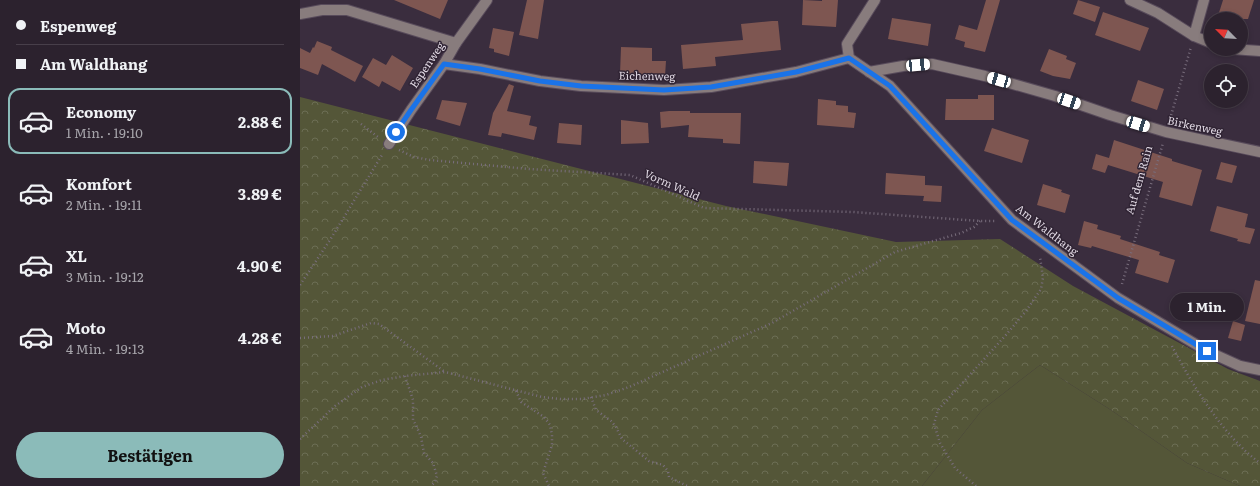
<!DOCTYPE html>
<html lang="de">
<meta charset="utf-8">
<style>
body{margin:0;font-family:Literata,serif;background:#342a36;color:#f1f3f6;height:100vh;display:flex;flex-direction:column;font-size:15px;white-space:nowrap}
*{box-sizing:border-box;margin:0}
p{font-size:13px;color:#a6a4aa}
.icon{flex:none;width:22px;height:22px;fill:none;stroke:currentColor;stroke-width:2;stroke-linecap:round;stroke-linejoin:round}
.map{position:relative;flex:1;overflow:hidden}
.drawer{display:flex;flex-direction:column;background:#2c222e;width:300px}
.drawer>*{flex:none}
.guide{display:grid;align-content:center;height:88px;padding:0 16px;background:#2c222e}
.needle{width:26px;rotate:294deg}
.buttons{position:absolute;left:904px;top:12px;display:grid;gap:8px}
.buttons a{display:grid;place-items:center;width:44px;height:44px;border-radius:50%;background:#2c222e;box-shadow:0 2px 6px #0003,0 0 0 1px #483f4a;font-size:20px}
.end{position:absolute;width:18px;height:18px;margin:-9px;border:5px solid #1a73e8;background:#fff;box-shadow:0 0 0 2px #fff}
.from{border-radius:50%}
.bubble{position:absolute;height:28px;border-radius:14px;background:#2c222e;box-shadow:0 2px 6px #0003,0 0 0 1px #483f4a;font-size:13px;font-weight:700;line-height:28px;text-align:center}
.car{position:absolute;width:12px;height:24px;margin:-12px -6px;border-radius:5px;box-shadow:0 0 3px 1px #0007;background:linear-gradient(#fff 24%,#345 0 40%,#fff 0 76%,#345 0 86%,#fff 0)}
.guide b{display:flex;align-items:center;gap:14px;height:38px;font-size:15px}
.guide b+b{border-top:1px solid #483f4a}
.guide i{width:10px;height:10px;background:#f1f3f6}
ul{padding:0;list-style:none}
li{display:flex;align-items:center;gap:12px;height:66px;margin:0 8px 6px;padding:0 8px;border:2px solid transparent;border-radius:12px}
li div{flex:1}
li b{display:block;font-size:15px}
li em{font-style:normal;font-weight:700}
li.selected{border-color:#8bbbb9}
li>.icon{width:36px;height:36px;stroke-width:1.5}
.primary-button{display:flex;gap:8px;margin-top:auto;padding:8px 16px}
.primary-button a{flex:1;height:46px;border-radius:24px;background:#8bbbb9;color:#111;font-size:16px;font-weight:700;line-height:46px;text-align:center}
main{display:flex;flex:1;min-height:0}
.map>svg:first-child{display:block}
.green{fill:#545638}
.forest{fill:url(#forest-crowns)}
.building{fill:#7e5651}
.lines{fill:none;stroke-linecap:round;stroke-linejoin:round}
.minor-casing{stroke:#584b5b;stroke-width:12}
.path{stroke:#796e7d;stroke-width:2.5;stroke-dasharray:1 3;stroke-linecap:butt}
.minor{stroke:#887c7d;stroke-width:10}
.route{stroke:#1a73e8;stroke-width:5}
.labels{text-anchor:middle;stroke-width:3;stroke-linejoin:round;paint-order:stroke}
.street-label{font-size:11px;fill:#ded6e1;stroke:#302434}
</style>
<main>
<section class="drawer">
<div class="guide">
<b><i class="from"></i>Espenweg</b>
<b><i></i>Am Waldhang</b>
</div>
<ul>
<li class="selected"><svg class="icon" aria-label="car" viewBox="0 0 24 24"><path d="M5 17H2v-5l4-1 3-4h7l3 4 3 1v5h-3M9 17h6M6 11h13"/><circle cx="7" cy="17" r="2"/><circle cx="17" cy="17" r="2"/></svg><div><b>Economy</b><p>1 Min. · 19:10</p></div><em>2.88 €</em></li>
<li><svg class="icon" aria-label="car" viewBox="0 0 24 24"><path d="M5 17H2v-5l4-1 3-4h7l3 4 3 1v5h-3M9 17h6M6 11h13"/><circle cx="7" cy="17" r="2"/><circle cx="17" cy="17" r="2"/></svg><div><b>Komfort</b><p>2 Min. · 19:11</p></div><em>3.89 €</em></li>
<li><svg class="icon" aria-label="car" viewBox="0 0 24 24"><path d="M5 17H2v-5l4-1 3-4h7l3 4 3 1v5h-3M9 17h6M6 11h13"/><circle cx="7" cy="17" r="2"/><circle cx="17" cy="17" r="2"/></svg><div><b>XL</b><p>3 Min. · 19:12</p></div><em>4.90 €</em></li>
<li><svg class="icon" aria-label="car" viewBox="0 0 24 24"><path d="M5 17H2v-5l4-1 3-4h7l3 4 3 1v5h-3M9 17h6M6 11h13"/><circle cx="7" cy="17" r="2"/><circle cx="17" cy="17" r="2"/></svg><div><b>Moto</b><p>4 Min. · 19:13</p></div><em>4.28 €</em></li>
</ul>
<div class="primary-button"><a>Bestätigen</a></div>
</section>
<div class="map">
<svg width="960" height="486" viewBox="0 0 960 486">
<defs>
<pattern id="forest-crowns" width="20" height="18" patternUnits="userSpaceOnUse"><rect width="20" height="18" fill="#545638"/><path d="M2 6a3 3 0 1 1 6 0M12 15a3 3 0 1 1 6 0" fill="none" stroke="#6c6e54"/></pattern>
</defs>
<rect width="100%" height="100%" fill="#3a2d3e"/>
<!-- green -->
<polygon class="green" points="740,365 811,410 887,463 940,486 622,486 682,410"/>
<!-- forest -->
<polygon class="forest" points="0,97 426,206 596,242 700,239 773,286 928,369 960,381 960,486 940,486 887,463 811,410 740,365 682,410 622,486 0,486"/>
<!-- building -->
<g class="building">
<polygon points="94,0 148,0 140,19"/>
<polygon points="227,0 244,0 238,39 219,35"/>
<polygon points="503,0 522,1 522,0 538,0 536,27 502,25"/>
<polygon points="686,0 700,0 685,52 664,47 665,42 655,39 659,25 677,30"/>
<polygon points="778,0 800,7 795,22 773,14"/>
<polygon points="923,0 954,0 948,19 917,19"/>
<polygon points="803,12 849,28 840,51 795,35"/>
<polygon points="592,18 631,24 628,46 588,39"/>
<polygon points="472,21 478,21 481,50 415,57 416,66 383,69 381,45 443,40 441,24"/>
<polygon points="193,28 214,32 209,56 194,52 194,49 189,48"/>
<polygon points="17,41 32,47 31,50 63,66 55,82 22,64 18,75 0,68 0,48 10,53 13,47 14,48"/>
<polygon points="321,47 352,48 352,61 366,61 365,76 320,74"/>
<polygon points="749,49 767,56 766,59 776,63 770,79 753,76 740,71"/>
<polygon points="92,55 113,68 100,91 82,81 79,87 62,77 73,58 86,65"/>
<polygon points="838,80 864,89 857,110 831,101"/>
<polygon points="209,84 214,86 207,111 231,116 229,125 237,127 234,140 202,133 201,137 188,135 193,113"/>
<polygon points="678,95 694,95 694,120 645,120 646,99 678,99"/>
<polygon points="518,99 536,101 536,105 548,106 548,112 556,113 554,128 517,125"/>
<polygon points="142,100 167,103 160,126 136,119"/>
<polygon points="369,111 390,111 390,113 441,113 440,144 423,143 423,139 388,137 389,125 361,128 360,112"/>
<polygon points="321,120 348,123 349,143 321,144"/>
<polygon points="259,123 282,125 281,145 257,143"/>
<polygon points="692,128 729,140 722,163 684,151"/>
<polygon points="814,140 872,159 872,161 902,170 892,206 859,197 863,182 808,165 805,173 792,169 796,154 809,158"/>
<polygon points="454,161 489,163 487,186 453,183"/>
<polygon points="921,162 937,166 932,183 916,179"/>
<polygon points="586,173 625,176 625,185 642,186 641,202 623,201 624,196 585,194"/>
<polygon points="743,184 762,190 761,192 770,195 765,213 737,205"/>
<polygon points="917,206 948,214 945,227 955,229 950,244 937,241 938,239 910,231"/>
<polygon points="784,221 798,225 797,229 821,236 820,239 860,252 859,255 875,260 868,283 835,273 839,260 792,246 791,248 778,245"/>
<polygon points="955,280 960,281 960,324 945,321"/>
<polygon points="933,321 945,325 941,341 928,338"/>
</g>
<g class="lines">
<defs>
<g id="minor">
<polyline points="575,0 547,44 549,58 590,86 712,220 818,298 907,351 940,366 960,370"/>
<polyline points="830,0 858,13 894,36 911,43"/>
<polyline points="0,14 22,10 47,10 156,43"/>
<polyline points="894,36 904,0"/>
<polyline points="932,49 960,51"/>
<polyline points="144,64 180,69 240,81 281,86 364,90 411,87 496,72 549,58"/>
<polyline points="569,72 603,66 632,64 685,76 755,96 810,115 866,132 960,152"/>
<polyline points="89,144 111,110 144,64 156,43 187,0"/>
</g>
</defs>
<!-- minor casing -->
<use href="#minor" class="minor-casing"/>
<!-- path -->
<g class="path">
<polyline points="870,119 891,47"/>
<polyline points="61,124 78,137"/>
<polyline points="99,150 114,157 130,160 229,169 330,175 404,208 553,212 680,221 695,221"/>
<polyline points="822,284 863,143"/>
<polyline points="0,285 30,240 82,155"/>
<polyline points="0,338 33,336 71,323 79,324 145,372"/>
<path d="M872 346C892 385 925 438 960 463"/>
<polyline points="105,376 113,400 113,420 116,425 121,437 124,453 133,463 137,476 135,482 131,486"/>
<polyline points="216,391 221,402 244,417 250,425 252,435 252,445 243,473 249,486"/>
<polyline points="291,397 296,410 311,421 316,427 322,439 349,461 363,465 368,471 369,477 387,486"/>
<polyline points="0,439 35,406 62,387 82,380 105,376 145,372 242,397 260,399 282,399 306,395 329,387 472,323 595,252 661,233 674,227 680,221"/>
<polyline points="676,486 655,468 640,443 634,424 638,410 705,336 726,311 741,289 743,278 740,257"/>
</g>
<!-- minor -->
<use href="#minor" class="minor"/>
</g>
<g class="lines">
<!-- route -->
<polyline class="route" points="96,132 111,110 144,64 180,69 240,81 281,86 364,90 411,87 496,72 549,58 590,86 712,220 818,298 907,351"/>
</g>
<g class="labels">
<!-- street labels -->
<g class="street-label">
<text transform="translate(127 65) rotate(-56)" y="4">Espenweg</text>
<text transform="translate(347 76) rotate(1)" y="4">Eichenweg</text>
<text transform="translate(895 126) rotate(12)" y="4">Birkenweg</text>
<text transform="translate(839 180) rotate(-74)" y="4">Auf dem Rain</text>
<text transform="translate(372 185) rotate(24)" y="4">Vorm Wald</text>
<text transform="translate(747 230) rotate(38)" y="4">Am Waldhang</text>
</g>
</g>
</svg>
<div class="buttons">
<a><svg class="needle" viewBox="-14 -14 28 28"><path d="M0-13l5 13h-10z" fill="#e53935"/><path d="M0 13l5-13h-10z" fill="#a6a4aa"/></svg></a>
<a><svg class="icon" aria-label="locate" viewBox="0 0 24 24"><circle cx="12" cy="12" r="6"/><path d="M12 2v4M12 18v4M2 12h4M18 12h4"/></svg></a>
</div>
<i class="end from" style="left:96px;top:132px"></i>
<i class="end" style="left:907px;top:351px"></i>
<div class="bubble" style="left:870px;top:293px;width:74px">1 Min.</div>
<i class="car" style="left:618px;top:65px;rotate:85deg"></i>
<i class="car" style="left:699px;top:80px;rotate:286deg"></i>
<i class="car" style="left:769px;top:101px;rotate:109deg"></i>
<i class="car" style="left:838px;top:124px;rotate:107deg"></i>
</div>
</main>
